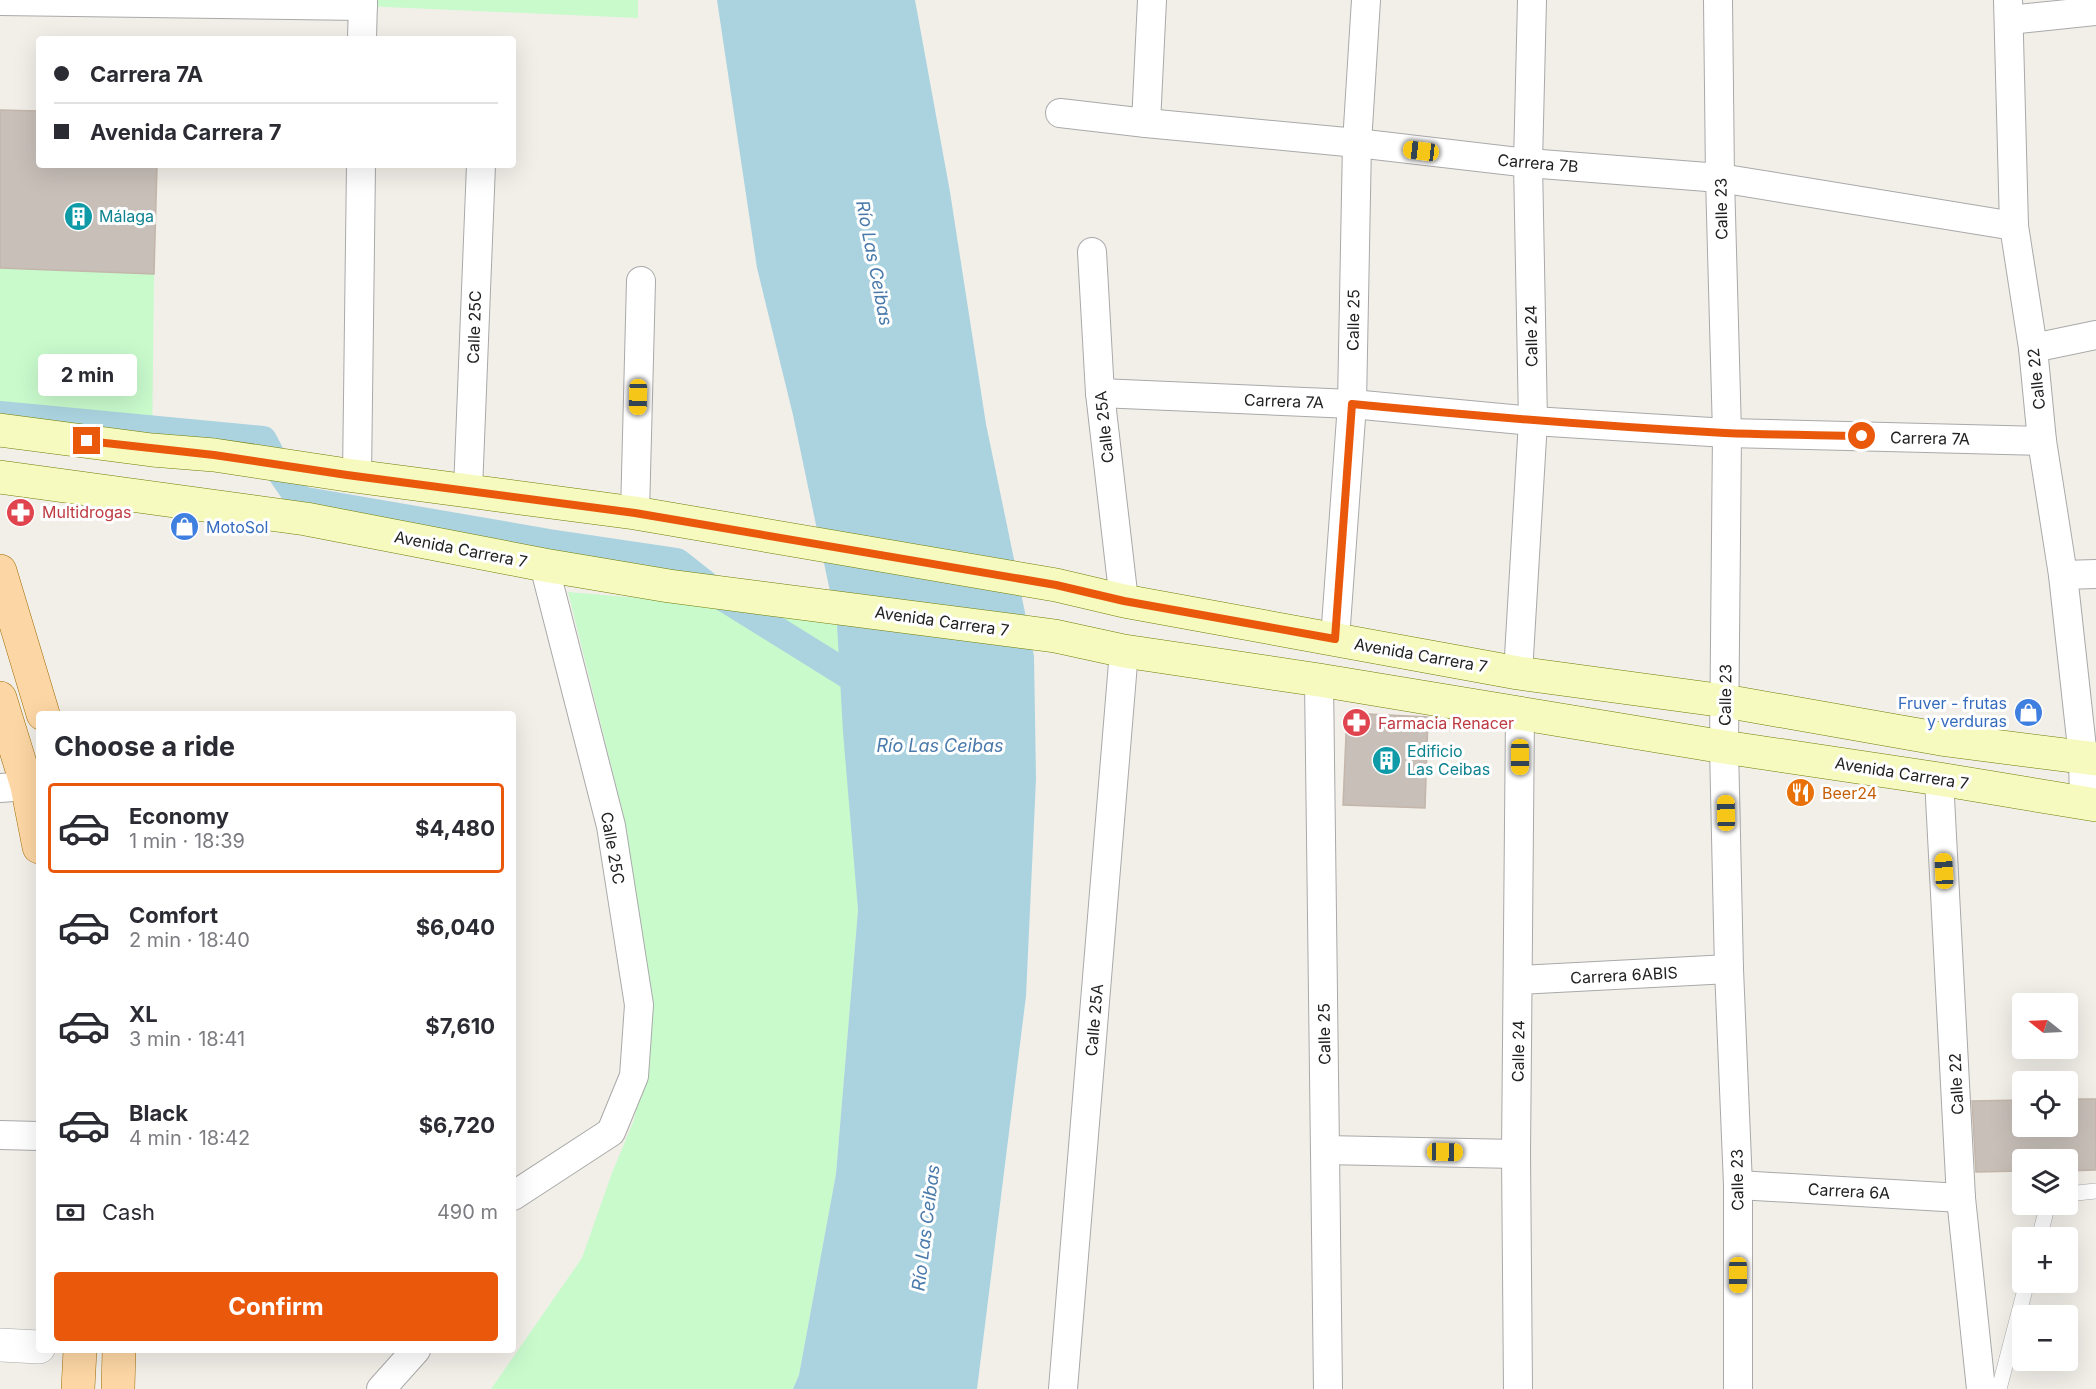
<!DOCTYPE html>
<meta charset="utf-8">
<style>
body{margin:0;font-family:Inter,sans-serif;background:#f2f2f3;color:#2b2b33;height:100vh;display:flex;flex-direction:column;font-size:22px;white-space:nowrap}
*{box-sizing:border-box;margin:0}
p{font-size:20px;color:#7c7c81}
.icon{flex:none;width:33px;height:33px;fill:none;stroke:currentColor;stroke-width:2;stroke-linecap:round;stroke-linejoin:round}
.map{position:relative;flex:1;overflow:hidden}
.details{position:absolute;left:36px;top:711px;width:480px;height:642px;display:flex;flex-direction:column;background:#fff;border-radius:6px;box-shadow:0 6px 24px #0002}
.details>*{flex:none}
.top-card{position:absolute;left:36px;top:36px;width:480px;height:132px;border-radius:6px;box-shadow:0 6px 24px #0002;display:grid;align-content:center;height:132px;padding:0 18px;background:#fff}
.needle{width:39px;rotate:288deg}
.controls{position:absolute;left:2012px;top:993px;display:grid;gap:12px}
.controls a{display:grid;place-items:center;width:66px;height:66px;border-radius:6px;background:#fff;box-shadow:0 6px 24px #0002;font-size:30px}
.end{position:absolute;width:27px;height:27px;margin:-14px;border:8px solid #ea580c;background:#fff;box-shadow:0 0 0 3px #fff}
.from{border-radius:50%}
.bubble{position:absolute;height:42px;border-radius:6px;background:#fff;box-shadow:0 6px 24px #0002;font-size:20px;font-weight:700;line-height:42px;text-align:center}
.car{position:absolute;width:18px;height:36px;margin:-18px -9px;border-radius:8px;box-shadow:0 0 4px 2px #0007;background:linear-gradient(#f5c518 24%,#345 0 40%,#f5c518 0 76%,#345 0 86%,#f5c518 0)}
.top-card b{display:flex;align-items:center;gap:21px;height:57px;font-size:22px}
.top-card b+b{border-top:2px solid #e1e1e2}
.top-card i{width:15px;height:15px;background:#2b2b33}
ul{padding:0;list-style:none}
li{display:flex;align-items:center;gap:18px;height:90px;margin:0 12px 9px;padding:0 6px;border:3px solid transparent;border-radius:6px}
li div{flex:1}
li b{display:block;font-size:22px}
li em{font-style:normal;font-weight:700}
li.active{border-color:#ea580c}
li>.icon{width:54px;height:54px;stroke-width:1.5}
h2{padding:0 18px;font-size:27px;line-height:72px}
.pay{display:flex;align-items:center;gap:15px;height:66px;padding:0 18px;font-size:22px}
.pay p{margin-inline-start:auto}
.action{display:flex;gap:12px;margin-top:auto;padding:12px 18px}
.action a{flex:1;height:69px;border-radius:6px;background:#ea580c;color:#fff;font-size:24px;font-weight:700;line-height:69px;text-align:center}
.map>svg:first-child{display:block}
.park{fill:#c8facc}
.water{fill:#aad3df}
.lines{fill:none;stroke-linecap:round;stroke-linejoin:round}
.canal{stroke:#aad3df;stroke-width:28}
.building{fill:#c7bfb8;stroke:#c4b6ab;stroke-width:1.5}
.service-casing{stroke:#a9a9a9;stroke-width:16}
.minor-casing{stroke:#a9a9a9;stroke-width:30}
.tertiary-casing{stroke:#a9a9a9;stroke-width:34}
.secondary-casing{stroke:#707d05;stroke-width:34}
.primary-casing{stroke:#a06b00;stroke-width:34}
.service{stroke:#fff;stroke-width:15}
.minor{stroke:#fff;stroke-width:28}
.tertiary{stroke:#fff;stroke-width:33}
.secondary{stroke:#f7fabf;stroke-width:33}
.primary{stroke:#fcd6a4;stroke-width:33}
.route{stroke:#ea580c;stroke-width:8}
.labels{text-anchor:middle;stroke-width:6;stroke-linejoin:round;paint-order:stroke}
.street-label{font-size:16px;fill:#222;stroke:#fff}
.culture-label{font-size:16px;fill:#0d838f;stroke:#fff;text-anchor:start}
.health-label{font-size:16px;fill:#be3a42;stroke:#fff;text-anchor:start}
.shop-label{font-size:16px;fill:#366cbe;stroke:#fff;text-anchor:start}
.food-label{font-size:16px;fill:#c56008;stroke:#fff;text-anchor:start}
.water-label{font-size:18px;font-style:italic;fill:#4a7aab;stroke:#fff}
</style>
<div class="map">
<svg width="2096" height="1389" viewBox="0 0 2096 1389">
<rect width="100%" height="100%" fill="#f2efe9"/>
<!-- park -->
<g class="park">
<polygon points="363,0 638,0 638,18 363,6"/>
<polygon points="0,268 154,274 152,450 0,430"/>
<polygon points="568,592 651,599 837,625 858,910 836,1174 799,1375 793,1389 491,1389 582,1258 612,1173 634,1120 649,1043 627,830"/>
</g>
<!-- water -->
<polygon class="water" points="717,0 915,0 950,192 986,424 1034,656 1036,779 1026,996 977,1389 793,1389 799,1375 836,1174 858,910 843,732 837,625 793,415 757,268"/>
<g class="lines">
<!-- canal -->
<polyline class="canal" points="0,415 263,440 276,465 300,500 549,543 677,562 715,592 871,689"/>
</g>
<!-- building -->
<g class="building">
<polygon points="0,110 39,111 39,165 157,165 154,274 0,268"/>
<polygon points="1347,713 1428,717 1425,808 1343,805"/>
<polygon points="2067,1099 2096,1099 2096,1170 2067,1171 2067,1160 2022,1160 2022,1171 1976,1172 1972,1101 2022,1100 2022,1126 2067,1126"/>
</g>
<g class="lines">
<defs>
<g id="service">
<polyline points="2067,1194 2096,1191"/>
<polyline points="2039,1238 2048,1204"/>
<polyline points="1999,1389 2027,1282"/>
</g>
<g id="minor">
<polyline points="1718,0 1720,178 1727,433 1724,747 1729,969 1738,1185 1738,1389"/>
<polyline points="2008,0 2014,226 2033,348 2042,441 2063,575 2083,757 2084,803"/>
<polyline points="0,1 363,6"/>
<polyline points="2009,20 2096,11"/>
<polyline points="362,39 363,0"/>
<polyline points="1060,113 1146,123 1357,143 1528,163 1720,178 2014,226"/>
<polyline points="1146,123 1152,0"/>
<polyline points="1092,252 1100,393 1124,601"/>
<polyline points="2033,348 2096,335"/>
<polyline points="1100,393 1352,404 1533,421 1727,433 2042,441"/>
<polyline points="357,477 361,165"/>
<polyline points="468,490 481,165"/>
<polyline points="635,513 641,281"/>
<polyline points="2063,575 2096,574"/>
<polyline points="1335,639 1352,404 1357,143 1366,0"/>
<polyline points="1518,673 1533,421 1528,163 1532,0"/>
<polyline points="1319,680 1328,1389"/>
<polyline points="1939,779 1961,1198 1981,1389"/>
<polyline points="0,788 27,786"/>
<polyline points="1519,980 1729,969"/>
<polyline points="0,1135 39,1136"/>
<polyline points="1325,1150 1516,1154"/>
<polyline points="1738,1185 1961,1198"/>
<polyline points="513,1196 611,1132 634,1076 639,1005 611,826 544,565"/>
<polyline points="381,1389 416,1350"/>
<polyline points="1063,1389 1124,651"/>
<polyline points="1518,1389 1516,1154 1520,713"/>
</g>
<polyline id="tertiary" points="0,1345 39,1347"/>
<g id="secondary">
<polyline points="0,430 152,450 214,455 347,475 635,513 1056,585 1124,601 1518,673 1725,701 1947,740 2096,759"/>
<polyline points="0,477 306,519 544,565 669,586 1055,636 1124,651 1319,680 1724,747 1939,779 2096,805"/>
</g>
<g id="primary">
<polyline points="0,571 43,714"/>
<polyline points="0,698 27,786 39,847"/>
<polyline points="78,1389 80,1350"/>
<polyline points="118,1389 119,1350"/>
</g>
</defs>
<!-- service casing -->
<use href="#service" class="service-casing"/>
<!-- minor casing -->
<use href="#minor" class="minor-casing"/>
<!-- tertiary casing -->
<use href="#tertiary" class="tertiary-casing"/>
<!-- secondary casing -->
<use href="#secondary" class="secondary-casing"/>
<!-- primary casing -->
<use href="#primary" class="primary-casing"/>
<!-- service -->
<use href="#service" class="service"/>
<!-- minor -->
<use href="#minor" class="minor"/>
<!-- tertiary -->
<use href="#tertiary" class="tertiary"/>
<!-- secondary -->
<use href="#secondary" class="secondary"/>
<!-- primary -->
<use href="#primary" class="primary"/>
</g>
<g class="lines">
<!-- route -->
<path class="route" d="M87 441 214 455 347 475 635 513 1056 585 1124 601 1335 639 1352 404C1476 416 1600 426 1725 433 1771 435 1816 435 1862 436"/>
</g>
<!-- icons -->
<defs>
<symbol id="building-disc" viewBox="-11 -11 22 22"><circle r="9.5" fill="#0f9aa8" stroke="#fff"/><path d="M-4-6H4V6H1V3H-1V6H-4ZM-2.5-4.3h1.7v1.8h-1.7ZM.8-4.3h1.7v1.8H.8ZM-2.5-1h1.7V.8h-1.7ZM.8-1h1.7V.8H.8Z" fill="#fff"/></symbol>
<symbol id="pharmacy-disc" viewBox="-11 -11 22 22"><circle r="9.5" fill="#e0444e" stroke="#fff"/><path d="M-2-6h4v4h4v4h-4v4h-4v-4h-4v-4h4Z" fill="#fff"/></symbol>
<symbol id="shop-disc" viewBox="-11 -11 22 22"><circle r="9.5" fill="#3f7fe0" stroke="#fff"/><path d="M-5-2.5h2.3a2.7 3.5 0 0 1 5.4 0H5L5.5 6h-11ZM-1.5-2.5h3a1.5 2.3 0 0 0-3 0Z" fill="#fff"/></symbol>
<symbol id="restaurant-disc" viewBox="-11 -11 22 22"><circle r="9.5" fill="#e8710a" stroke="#fff"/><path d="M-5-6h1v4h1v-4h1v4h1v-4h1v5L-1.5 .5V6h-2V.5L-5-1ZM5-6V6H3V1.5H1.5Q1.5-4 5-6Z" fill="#fff"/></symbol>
</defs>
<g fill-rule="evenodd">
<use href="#building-disc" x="62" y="200" width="33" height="33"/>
<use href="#pharmacy-disc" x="4" y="496" width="33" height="33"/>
<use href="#shop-disc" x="168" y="510" width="33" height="33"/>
<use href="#shop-disc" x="2012" y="696" width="33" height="33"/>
<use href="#pharmacy-disc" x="1340" y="706" width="33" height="33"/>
<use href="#building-disc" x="1370" y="744" width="33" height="33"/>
<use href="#restaurant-disc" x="1784" y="776" width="33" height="33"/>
</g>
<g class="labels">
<!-- street labels -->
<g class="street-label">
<text transform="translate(1538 163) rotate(5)" y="6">Carrera 7B</text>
<text transform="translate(1721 209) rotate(-91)" y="6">Calle 23</text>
<text transform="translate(1353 320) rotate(-89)" y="6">Calle 25</text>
<text transform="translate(474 327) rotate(-88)" y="6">Calle 25C</text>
<text transform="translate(1531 336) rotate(-91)" y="6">Calle 24</text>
<text transform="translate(2036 379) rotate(-96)" y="6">Calle 22</text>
<text transform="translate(1284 401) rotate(2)" y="6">Carrera 7A</text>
<text transform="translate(1104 427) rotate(-96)" y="6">Calle 25A</text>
<text transform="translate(1930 438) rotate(1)" y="6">Carrera 7A</text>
<text transform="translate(461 549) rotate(11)" y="6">Avenida Carrera 7</text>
<text transform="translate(942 621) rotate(8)" y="6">Avenida Carrera 7</text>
<text transform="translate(1421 655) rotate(10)" y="6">Avenida Carrera 7</text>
<text transform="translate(1725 695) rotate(-89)" y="6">Calle 23</text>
<text transform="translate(1902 773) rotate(9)" y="6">Avenida Carrera 7</text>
<text transform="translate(613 848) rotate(80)" y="6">Calle 25C</text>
<text transform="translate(1624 975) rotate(-3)" y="6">Carrera 6ABIS</text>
<text transform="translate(1094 1020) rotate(-85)" y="6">Calle 25A</text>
<text transform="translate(1324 1034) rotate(-91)" y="6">Calle 25</text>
<text transform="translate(1518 1051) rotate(-89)" y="6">Calle 24</text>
<text transform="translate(1956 1084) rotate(-93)" y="6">Calle 22</text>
<text transform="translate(1737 1180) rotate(-91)" y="6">Calle 23</text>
<text transform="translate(1849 1191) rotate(3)" y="6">Carrera 6A</text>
</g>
<!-- culture labels -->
<g class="culture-label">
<text x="99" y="222">Málaga</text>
<text x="1407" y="757">Edificio<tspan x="1407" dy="18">Las Ceibas</tspan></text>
</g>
<!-- health labels -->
<g class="health-label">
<text x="42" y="518">Multidrogas</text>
<text x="1378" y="729">Farmacia Renacer</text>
</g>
<!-- shop labels -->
<g class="shop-label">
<text x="206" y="533">MotoSol</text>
<text x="2007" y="709" text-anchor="end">Fruver - frutas<tspan x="2007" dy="18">y verduras</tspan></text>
</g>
<!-- food labels -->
<g class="food-label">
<text x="1822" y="799">Beer24</text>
</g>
<!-- water labels -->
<g class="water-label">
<text transform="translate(874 263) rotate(79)" y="6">Río Las Ceibas</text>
<text x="940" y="752">Río Las Ceibas</text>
<text transform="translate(926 1228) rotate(-83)" y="6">Río Las Ceibas</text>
</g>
</g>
</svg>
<div class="controls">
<a><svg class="needle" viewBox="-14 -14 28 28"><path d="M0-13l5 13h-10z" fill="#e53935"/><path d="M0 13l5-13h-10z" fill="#7c7c81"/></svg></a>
<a><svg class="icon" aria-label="locate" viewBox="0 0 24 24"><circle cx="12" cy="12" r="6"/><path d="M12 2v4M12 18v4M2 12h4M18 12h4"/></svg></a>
<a><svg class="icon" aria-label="layers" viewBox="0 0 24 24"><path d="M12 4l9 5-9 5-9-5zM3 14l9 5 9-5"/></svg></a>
<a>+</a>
<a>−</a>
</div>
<i class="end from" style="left:1862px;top:436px"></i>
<i class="end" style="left:87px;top:441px"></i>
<div class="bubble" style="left:38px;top:354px;width:99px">2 min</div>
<i class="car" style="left:1421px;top:151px;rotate:277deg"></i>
<i class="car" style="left:638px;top:397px;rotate:181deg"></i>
<i class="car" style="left:1520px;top:757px;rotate:180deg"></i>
<i class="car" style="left:1726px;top:813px;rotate:359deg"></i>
<i class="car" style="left:1944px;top:871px;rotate:357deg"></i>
<i class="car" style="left:1445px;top:1152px;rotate:91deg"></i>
<i class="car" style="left:1738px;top:1275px;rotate:180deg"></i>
<div class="top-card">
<b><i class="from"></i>Carrera 7A</b>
<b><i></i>Avenida Carrera 7</b>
</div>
<section class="details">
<h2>Choose a ride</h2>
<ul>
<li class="active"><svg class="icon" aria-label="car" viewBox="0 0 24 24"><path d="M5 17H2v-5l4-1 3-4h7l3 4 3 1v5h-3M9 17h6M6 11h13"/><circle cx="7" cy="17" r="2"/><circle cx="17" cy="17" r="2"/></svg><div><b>Economy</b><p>1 min · 18:39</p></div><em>$4,480</em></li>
<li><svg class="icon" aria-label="car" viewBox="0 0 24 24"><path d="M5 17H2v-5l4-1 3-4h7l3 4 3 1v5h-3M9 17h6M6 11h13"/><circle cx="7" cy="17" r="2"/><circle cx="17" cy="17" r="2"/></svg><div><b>Comfort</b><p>2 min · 18:40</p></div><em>$6,040</em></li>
<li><svg class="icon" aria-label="car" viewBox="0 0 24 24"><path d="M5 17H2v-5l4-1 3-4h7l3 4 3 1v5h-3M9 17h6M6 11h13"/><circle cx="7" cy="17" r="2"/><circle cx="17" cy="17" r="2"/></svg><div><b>XL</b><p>3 min · 18:41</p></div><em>$7,610</em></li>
<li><svg class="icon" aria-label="car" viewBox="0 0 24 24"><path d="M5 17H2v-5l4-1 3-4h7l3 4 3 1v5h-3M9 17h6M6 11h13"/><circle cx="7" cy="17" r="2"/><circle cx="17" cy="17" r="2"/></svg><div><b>Black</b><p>4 min · 18:42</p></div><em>$6,720</em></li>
</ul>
<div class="pay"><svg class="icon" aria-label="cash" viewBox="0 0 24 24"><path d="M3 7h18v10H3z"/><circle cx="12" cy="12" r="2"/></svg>Cash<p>490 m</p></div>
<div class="action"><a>Confirm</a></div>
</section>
</div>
